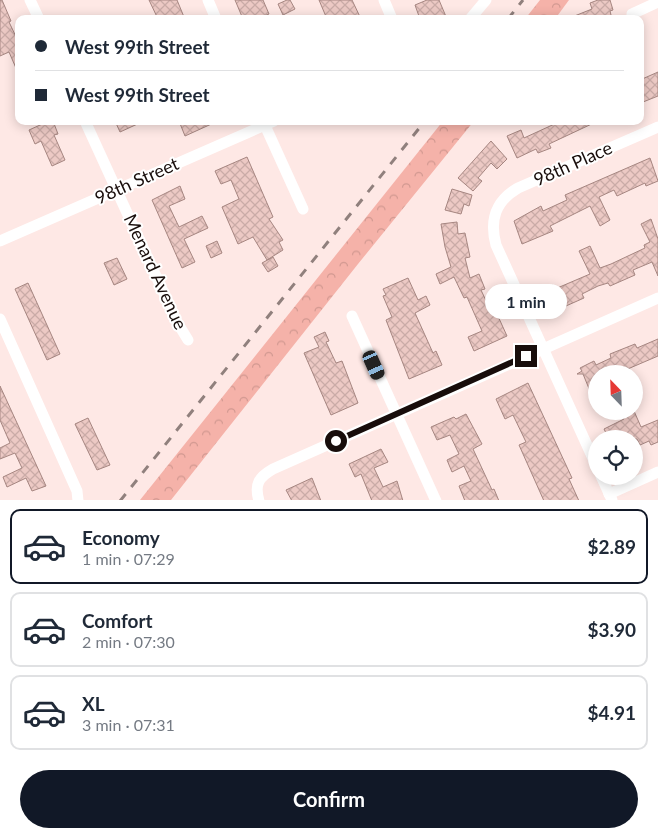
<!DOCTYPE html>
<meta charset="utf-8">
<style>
body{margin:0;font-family:Lato,sans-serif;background:#f6f6f7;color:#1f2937;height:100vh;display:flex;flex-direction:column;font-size:19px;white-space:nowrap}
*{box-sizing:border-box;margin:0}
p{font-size:16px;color:#747a83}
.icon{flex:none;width:28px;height:28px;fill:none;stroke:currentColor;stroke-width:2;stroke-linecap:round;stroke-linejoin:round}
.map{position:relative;height:500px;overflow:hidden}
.sheet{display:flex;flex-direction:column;background:#fff;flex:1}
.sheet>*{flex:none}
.guide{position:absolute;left:15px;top:15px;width:629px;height:110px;border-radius:10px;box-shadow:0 2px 12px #0003;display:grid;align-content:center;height:110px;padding:0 20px;background:#fff}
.needle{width:32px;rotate:337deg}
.fabs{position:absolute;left:588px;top:365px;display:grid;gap:10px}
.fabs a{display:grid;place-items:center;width:55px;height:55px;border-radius:50%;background:#fff;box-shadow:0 2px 12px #0003;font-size:25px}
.end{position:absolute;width:22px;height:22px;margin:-11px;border:6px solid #180d0b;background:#fff;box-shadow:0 0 0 2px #fff}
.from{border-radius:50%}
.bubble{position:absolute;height:35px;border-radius:18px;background:#fff;box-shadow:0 2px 12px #0003;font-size:16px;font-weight:700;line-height:35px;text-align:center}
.car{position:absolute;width:15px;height:30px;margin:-15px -8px;border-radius:6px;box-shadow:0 0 4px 1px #0007;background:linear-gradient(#222 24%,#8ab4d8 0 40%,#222 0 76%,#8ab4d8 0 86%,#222 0)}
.guide b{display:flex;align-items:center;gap:18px;height:48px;font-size:19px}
.guide b+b{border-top:1px solid #e0e1e3}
.guide i{width:12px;height:12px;background:#1f2937}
ul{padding:9px 0 0;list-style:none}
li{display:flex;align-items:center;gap:15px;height:75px;margin:0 10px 8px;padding:0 10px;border:2px solid #e0e1e3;border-radius:10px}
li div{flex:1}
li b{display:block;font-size:19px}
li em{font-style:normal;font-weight:700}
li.selected{border-color:#111827}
li>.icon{width:45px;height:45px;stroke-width:1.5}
.primary-button{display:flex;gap:10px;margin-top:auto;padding:10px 20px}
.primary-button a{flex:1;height:58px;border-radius:30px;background:#111827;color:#fff;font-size:20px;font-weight:700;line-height:58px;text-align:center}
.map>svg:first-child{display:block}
.forest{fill:url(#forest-crowns)}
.building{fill:url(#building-cross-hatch);stroke:#a68681}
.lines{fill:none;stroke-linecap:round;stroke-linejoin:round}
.minor{stroke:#fff;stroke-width:11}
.rail{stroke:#90807d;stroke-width:3;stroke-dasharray:9 9;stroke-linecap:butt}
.route{stroke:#180d0b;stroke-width:6}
.labels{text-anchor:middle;stroke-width:4;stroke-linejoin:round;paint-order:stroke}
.street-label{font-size:18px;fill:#180d0b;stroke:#fff}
</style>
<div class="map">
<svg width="658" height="501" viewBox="0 0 658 501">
<defs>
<pattern id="forest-crowns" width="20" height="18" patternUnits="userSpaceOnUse" patternTransform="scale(1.25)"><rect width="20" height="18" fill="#f5b2a9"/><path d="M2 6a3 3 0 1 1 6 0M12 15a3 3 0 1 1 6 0" fill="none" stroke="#d19890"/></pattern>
<pattern id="building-cross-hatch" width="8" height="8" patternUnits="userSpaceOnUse" patternTransform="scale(1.25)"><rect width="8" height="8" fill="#ecc9c4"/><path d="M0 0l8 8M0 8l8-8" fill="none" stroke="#caaba7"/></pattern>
</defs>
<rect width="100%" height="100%" fill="#fee8e5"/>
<!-- forest -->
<g class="forest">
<polygon points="540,0 569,0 555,19 525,19"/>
<polygon points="443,121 474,121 358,264 171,500 140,500"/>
</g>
<!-- building -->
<g class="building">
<polygon points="0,0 2,0 11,21 9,22 19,43 19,75 9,52 0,56"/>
<polygon points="149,0 177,0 184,17 179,19 158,19"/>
<polygon points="235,0 263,0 269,14 257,19 243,19"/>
<polygon points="287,0 290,0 295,9 283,15 278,4"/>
<polygon points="319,0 352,0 361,19 327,19"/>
<polygon points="427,0 439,0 447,19 420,19 415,5"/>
<polygon points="598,0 610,0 613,10 610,11 612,19 567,19 592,9 590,3"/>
<polygon points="658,72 658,96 643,102 640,95 640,80"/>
<polygon points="49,121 53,121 58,134 54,135 65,160 52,166 41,141 35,144 29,130"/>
<polygon points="115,121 144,121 120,132"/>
<polygon points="179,121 218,121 185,136"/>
<polygon points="561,121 598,121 549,144 551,148 538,153 536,149 517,158 507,136 521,130 524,138"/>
<polygon points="491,141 507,159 497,169 491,163 478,178 482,181 473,191 458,178"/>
<polygon points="247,157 273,217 269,219 283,240 279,242 283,250 267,260 253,237 238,244 222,207 239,199 231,180 221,184 215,171"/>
<polygon points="650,158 658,181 646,186 645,183 617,196 614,190 599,197 610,220 600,226 590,206 550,226 553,231 522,244 514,221 541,206 543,211 567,200 565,195"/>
<polygon points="180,186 185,199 169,206 179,227 202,216 208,228 184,239 195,262 182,268 152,200"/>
<polygon points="452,189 472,195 469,206 464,204 461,214 445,210"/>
<polygon points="651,219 658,239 658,276 652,262 633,270 635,275 610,286 608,283 598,286 582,294 584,298 550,313 540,291 553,285 555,289 590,274 579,251 590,246 600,268 611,264 645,248 644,245 650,242 641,224"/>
<polygon points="457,222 458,234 465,233 470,257 465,258 470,278 479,274 485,289 481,290 488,305 492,303 507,336 474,351 468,337 482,331 467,297 464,298 454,277 440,284 436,274 451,267 445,247 441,224"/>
<polygon points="217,241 222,253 211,258 206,246"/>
<polygon points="273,257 278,266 268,272 262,263"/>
<polygon points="117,258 127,279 114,285 104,263"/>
<polygon points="408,278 418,300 426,296 430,305 415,313 433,353 436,351 442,365 409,379 386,320 392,317 383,296 386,295 383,289"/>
<polygon points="28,283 60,354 47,360 15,289"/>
<polygon points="325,332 329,341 326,342 336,363 342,361 358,403 331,415 304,353 319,347 314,337"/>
<polygon points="658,339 658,356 616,374 596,374 596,388 590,391 583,374 577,374 582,371 580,368 594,361 596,365 611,358 610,354 635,344 637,348"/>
<polygon points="528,383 572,478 569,479 579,501 544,501 519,445 526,442 513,415 505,419 496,399"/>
<polygon points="0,386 46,486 32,491 26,478 7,487 3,477 22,468 15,453 0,459 0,448 10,443 0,420"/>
<polygon points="621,411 634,411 641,427 658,420 658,442 651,445 649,441 640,445 637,439 609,439 604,429 624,419"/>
<polygon points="466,414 482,444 473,449 492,490 494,489 499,501 465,501 459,486 471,481 464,466 452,472 447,460 459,454 450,435 437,440 431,427 454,417 456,419"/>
<polygon points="88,418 110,465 97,470 75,424"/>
<polygon points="381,449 388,462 374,468 383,487 397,481 403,501 372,501 361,474 355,477 349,464"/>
<polygon points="312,478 321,501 292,501 286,490"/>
</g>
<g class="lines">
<!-- minor -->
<g class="minor">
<polyline points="30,0 39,19"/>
<polyline points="208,0 216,19"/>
<polyline points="384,0 392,19"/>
<polyline points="470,19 486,0"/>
<polyline points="632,19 632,14 658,2"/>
<polyline points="85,121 177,322 188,340"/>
<polyline points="263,121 303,209"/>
<polyline points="0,241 274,121"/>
<polyline points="352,316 436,501"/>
<polyline points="0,319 77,491 78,501"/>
<path d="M596 465 496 245C489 219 496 201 518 188L658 127"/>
<polyline points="601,476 612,500"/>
<polyline points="609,494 658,472"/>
<path d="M259 501C254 484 259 477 273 469L658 298"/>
</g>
<!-- rail -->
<g class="rail">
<polyline points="508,19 523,0"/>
<polyline points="120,501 425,121"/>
</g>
</g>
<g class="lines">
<!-- route -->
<polyline class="route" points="336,441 526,356"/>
</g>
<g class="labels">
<!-- street labels -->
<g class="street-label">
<text transform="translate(573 164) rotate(-24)" y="6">98th Place</text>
<text transform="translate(137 181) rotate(-24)" y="6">98th Street</text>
<text transform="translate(155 272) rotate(65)" y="6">Menard Avenue</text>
</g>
</g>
</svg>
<div class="fabs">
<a><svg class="needle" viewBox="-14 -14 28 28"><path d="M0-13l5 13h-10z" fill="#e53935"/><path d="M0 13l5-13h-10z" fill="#747a83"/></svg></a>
<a><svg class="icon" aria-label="locate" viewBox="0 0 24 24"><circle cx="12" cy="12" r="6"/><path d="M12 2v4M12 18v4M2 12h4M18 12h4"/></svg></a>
</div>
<i class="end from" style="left:336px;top:441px"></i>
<i class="end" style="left:526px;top:356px"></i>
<div class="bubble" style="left:485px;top:284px;width:82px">1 min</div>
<i class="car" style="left:374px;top:365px;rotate:156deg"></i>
<div class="guide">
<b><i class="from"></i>West 99th Street</b>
<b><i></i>West 99th Street</b>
</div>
</div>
<section class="sheet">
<ul>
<li class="selected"><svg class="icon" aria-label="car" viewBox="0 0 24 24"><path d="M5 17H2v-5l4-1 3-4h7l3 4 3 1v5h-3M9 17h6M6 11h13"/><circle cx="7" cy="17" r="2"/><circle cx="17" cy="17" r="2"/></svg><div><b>Economy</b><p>1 min · 07:29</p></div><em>$2.89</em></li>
<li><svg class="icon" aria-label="car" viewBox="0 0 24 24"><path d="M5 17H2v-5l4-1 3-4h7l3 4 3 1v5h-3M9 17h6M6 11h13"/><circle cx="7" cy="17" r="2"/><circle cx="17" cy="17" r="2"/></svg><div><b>Comfort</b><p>2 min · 07:30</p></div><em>$3.90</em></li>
<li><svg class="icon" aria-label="car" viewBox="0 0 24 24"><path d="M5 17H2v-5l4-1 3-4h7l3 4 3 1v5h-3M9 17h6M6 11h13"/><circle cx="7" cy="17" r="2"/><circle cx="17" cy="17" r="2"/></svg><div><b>XL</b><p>3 min · 07:31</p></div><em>$4.91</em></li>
</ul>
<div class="primary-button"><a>Confirm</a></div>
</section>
